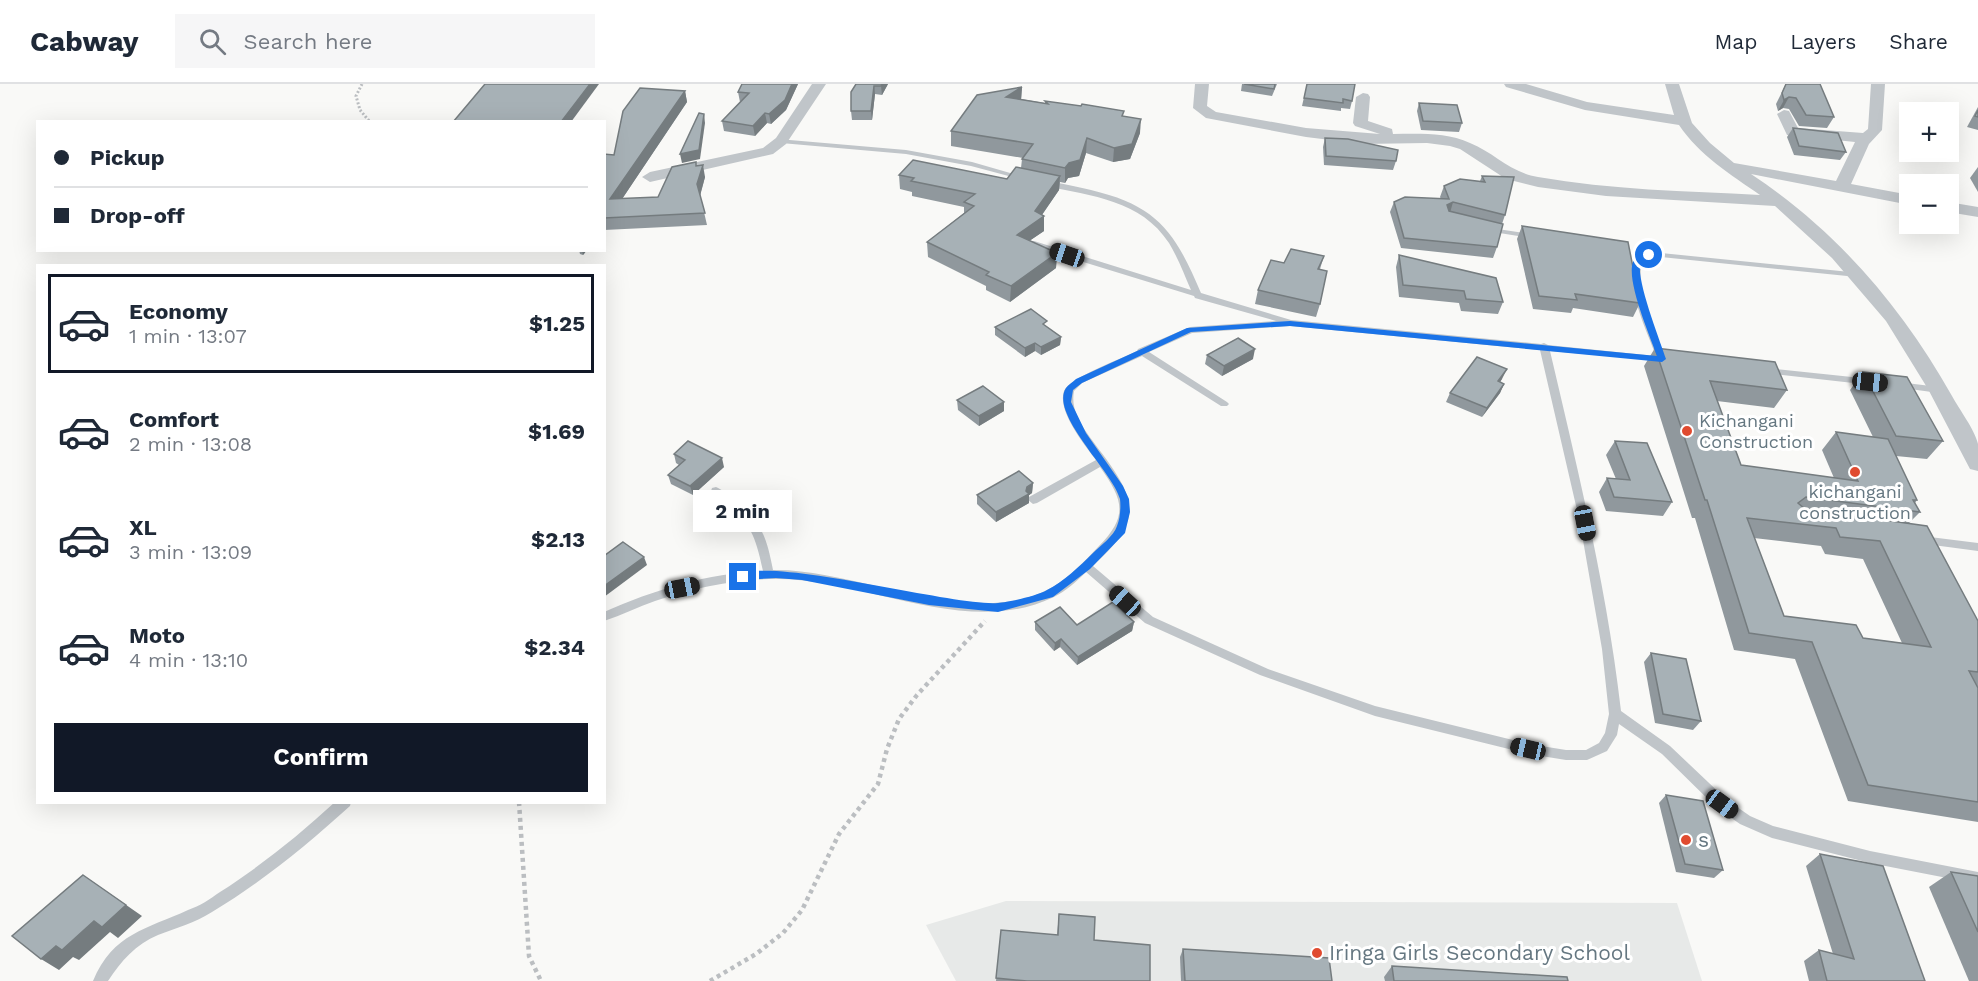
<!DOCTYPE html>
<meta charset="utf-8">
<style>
body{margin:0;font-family:"Work Sans",sans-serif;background:#f6f6f7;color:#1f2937;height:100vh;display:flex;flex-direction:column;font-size:22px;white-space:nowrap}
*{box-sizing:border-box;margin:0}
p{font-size:20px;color:#747a83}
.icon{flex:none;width:33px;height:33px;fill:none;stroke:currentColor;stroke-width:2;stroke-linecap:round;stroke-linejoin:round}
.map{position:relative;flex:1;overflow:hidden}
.details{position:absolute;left:36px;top:180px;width:570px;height:540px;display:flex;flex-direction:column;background:#fff;border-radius:0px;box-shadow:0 6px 24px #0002}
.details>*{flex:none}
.top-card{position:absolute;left:36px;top:36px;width:570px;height:132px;border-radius:0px;box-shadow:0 6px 24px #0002;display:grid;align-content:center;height:132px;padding:0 18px;background:#fff}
.buttons{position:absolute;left:1899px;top:18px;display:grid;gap:12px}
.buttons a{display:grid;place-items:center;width:60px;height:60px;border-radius:0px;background:#fff;box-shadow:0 6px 24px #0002;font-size:30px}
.end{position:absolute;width:27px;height:27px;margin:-14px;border:8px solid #1a73e8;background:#fff;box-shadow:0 0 0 3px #fff}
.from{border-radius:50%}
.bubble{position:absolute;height:42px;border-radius:0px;background:#fff;box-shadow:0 6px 24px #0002;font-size:20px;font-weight:700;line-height:42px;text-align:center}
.car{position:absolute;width:18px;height:36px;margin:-18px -9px;border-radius:8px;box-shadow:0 0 4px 2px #0007;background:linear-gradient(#222 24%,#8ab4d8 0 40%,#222 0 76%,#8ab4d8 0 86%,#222 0)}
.top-card b{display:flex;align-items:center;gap:21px;height:57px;font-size:22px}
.top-card b+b{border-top:2px solid #e0e1e3}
.top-card i{width:15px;height:15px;background:#1f2937}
ul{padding:10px 0 0;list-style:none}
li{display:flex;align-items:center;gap:18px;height:99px;margin:0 12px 9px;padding:0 6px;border:3px solid transparent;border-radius:0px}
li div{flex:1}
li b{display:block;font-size:22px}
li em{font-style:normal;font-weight:700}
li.current{border-color:#111827}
li>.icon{width:54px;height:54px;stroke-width:1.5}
.primary-button{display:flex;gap:12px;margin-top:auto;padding:12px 18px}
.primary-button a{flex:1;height:69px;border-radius:0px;background:#111827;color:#fff;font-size:24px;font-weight:700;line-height:69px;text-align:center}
header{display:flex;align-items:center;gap:36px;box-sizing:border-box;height:84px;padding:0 30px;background:#fff;border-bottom:2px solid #e0e1e3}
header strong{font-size:28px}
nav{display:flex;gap:33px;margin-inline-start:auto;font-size:21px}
.search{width:420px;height:54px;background:#f6f6f7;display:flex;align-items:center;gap:15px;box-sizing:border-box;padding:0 21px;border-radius:0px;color:#747a83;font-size:22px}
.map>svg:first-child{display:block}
.built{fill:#e7e9e8}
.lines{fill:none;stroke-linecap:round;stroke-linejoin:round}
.path-far1{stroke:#bbbec1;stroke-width:3;stroke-dasharray:2 2;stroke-linecap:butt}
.path{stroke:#bbbec1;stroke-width:4.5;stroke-dasharray:4 4;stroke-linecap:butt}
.service{fill:#c0c5c9;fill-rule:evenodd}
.minor{fill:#c0c5c9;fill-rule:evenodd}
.wall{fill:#90989d;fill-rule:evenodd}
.shaded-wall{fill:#757c7f}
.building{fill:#a7b1b6;stroke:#757c7f;stroke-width:1.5;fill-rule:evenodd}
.route{fill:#1a73e8}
.poi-dot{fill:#e04b30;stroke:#fff;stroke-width:2}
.labels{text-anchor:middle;stroke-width:6;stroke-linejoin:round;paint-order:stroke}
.poi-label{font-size:18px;fill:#657781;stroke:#fff;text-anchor:start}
.near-poi-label{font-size:21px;fill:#657781;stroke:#fff;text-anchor:start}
</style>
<header>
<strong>Cabway</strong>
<div class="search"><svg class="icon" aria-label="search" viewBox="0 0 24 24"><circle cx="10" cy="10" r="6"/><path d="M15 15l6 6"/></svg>Search here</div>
<nav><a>Map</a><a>Layers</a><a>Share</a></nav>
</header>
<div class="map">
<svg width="1978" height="897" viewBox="0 0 1978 897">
<rect width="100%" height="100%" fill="#f9f9f7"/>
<!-- built -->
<polygon class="built" points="1006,817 1677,819 1702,897 956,897 926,841"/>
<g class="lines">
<!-- path-far1 -->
<polyline class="path-far1" points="362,0 356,12 360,26 370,38"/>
<!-- path -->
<g class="path">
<polyline points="519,718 529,872 541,897"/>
<polyline points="710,897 756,870 783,849 802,826 839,750 878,700 887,665 899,635 917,611 985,537"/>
</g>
<!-- service -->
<g class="service">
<polygon points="778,55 906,66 972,78 1028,94 1024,96 971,82 906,70 781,59 778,59"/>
<path d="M1045 98C1060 98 1077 103 1091 106 1158 122 1175 148 1201 209L1291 236 1541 260 1544 259 1548 261 1656 272C1646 244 1623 200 1637 172L1661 169 1860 189 1861 191 1857 193 1661 173 1643 176C1633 204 1656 248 1666 275L1665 277 1550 267C1578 386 1607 505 1621 627L1670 662 1727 716 1750 732 1773 742 1870 767 1978 788V800L1870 779 1772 754 1740 740 1717 724 1662 670 1619 640 1617 651 1607 667 1587 676H1566L1529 670 1375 632 1260 591 1145 539 1086 488C1076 498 1066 507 1054 513 967 555 865 494 776 495 735 495 694 504 655 517 638 523 622 531 604 537V528C654 506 708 489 763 487 753 440 748 439 712 410L711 407 712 404 716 403C723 406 729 412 736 417 762 438 767 455 773 486 854 484 971 545 1047 506 1067 496 1084 478 1099 462 1129 431 1123 416 1100 383L1037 419 1033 420 1028 416 1029 413 1096 376C1084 360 1057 327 1064 307 1069 294 1123 274 1137 267L1138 265 1190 243 1276 237 1195 214 1194 212 1028 161V157H1034L1191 206C1184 190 1178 174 1169 159 1141 116 1092 112 1045 102ZM1290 242 1540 266 1580 439 1602 565 1609 630 1605 649 1599 659 1586 666H1566L1529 660 1375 622 1268 585 1153 533 1093 482C1106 469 1121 456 1127 439 1139 409 1103 373 1087 349 1078 336 1071 323 1074 307L1082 299 1142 272 1221 322H1227L1229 320 1227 318 1149 268 1192 249Z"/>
<polygon points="1484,143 1531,150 1535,152 1531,154 1487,147 1483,145"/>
<polygon points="1767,284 1871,295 1876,298 1871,301 1764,289 1762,287 1764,285"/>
<polygon points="1898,298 1939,303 1944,306 1939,309 1895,303 1893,301 1895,299"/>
<polygon points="1922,452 1978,459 1978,467 1918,459 1917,456 1918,453"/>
<path d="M335 718H351L350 722C307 761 262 798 212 828 195 839 176 844 158 851 136 860 121 877 108 897H93C113 849 147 845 188 826 200 822 210 815 220 808 261 782 299 751 335 718Z"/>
</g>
<!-- minor -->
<g class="minor">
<polygon points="812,0 826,0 786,60 773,70 650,98 642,93 650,88 763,64 776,54"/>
<path d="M1195 0H1209L1207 22 1216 28 1306 44 1380 50 1355 42 1353 39 1356 13 1363 9 1368 10 1370 13 1368 37 1392 45 1393 50C1418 50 1446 48 1470 59 1495 69 1509 88 1538 93 1611 106 1686 107 1760 111 1730 90 1700 72 1679 41L1585 26 1506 3 1504 0H1526L1587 18 1674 31 1665 0H1679L1692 39 1710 59 1734 79 1836 97 1855 58 1787 51 1777 30 1784 26 1789 27 1798 44 1863 49 1868 45 1871 0H1885L1882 46 1869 60 1851 100 1910 111V121L1751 90C1836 146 1902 223 1952 312 1959 325 1975 346 1978 360 1978 368 1978 379 1978 387L1970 385 1928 305 1886 237 1832 174 1775 122 1606 112 1538 103 1506 95 1460 65 1450 62 1427 59 1363 60 1306 53 1206 34 1193 24Z"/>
<polygon points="1948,118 1978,123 1978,133 1948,128"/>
</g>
</g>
<!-- wall -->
<g class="wall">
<polygon points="742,0 798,0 786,26 771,40 767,39 755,52 724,47 722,37 740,18 738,8"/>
<polygon points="856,0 888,0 882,11 875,10 872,36 852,36 851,27"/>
<polygon points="1242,0 1277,0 1272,12 1241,7"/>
<polygon points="1307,0 1352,17 1350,25 1341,24 1341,27 1302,22"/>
<polygon points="1786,0 1834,33 1827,44 1799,42 1789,25 1783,24 1778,27 1776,20"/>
<polygon points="1022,3 1021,15 1045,19 1045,17 1124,32 1140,49 1130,75 1113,78 1086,69 1079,92 1068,94 1065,99 1060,98 1059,106 1042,131 1044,147 1029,157 1057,169 1056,184 1010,218 986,206 986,202 928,173 927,158 964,129 964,123 912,112 912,108 900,105 899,91 1007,95 1021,84 1022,75 1023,74 951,62 951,47"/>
<polygon points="685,7 687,18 622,115 658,113 697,82 705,93 700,111 707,141 604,146 604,70 614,71"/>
<polygon points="1419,19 1462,39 1459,48 1421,46 1417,27"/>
<polygon points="1978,23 1978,46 1967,43"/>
<polygon points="1793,44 1846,68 1840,76 1794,71 1787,53"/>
<polygon points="1325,54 1396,77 1393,86 1324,81 1323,63"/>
<polygon points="1978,83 1978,108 1970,94"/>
<polygon points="1482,92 1505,131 1502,140 1497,163 1493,174 1401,164 1390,128 1394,118 1441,115 1440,113 1444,102 1480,97"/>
<polygon points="1522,142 1640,219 1633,233 1573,224 1571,229 1533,225 1517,155"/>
<polygon points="579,166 587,166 583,171 580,170"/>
<polygon points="1399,171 1503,218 1498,230 1461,227 1459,219 1399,213 1396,183"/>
<polygon points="1324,172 1320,185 1320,220 1316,233 1255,220 1258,206 1284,179"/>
<polygon points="995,243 1047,243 1061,253 1060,261 1041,271 1035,267 1025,273 995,251"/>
<path d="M1655 264 1787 306 1774 324 1717 317 1741 381 1834 394 1822 366 1836 348 1873 353 1850 306 1863 288 1943 357 1927 375 1896 372 1917 416 1915 419 1920 428 1909 439 1978 537V738L1848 717 1795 575 1734 566 1695 434H1692L1644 282ZM1754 454 1821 462 1825 470 1863 475 1902 559 1863 554 1784 532Z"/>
<polygon points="1207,271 1253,275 1222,292 1205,280"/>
<polygon points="1502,295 1500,298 1504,300 1500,309 1482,333 1446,318 1450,309"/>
<polygon points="957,316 1004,327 979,342 958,326"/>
<polygon points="1615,357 1672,418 1663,432 1606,427 1599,408 1607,394 1616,395 1606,371"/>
<polygon points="674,370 724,383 693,411 671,400 668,391 679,381 676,379"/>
<polygon points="1033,399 1032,409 1029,411 1029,419 996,438 977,420 977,411"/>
<polygon points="1035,538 1077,541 1134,538 1132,547 1077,581 1060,563 1054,567 1035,546"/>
<polygon points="1651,569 1701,637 1693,646 1655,639 1644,578"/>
<polygon points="1666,711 1723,786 1714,794 1676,788 1659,719"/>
<polygon points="1820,770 1925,897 1809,897 1804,877 1819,866 1833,870 1806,782"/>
<polygon points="1951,788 1978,792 1978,897 1969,897 1929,803"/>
<polygon points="1059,830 1094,856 1150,897 996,897 1001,846 1057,851"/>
<polygon points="1183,865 1332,897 1181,897 1180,873"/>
<polygon points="1392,882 1568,897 1385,897 1384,893"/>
</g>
<!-- shaded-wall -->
<g class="shaded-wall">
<polygon points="590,0 599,0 571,38 561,38"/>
<polygon points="792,0 798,0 786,26 771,40 769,30"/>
<polygon points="882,0 888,0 882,11 881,2"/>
<polygon points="874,2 875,10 872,36 871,27"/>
<polygon points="1022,3 1021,17 1006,13"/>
<polygon points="685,7 687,18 614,127 610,115"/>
<polygon points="1789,13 1783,24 1778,27 1784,16"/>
<polygon points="765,29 767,39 755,52 753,42"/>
<polygon points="704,30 705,39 700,75 682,79 680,70"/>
<polygon points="1141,35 1140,49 1130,75 1113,78 1114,64"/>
<polygon points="1087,54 1086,69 1079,92 1068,94 1065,99 1065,84"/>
<polygon points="703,81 705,93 700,112 697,100"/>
<polygon points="1060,92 1059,106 1039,135 1044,132 1044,147 1016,166 1017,151 1035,127"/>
<polygon points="1453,118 1450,129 1447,121"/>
<polygon points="582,166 587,166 583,171"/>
<polygon points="1057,169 1056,184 1010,218 1011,202"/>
<polygon points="1061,253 1060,261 1041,271 1041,263"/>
<polygon points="1035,259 1035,267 1025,273 1025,264"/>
<polygon points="1255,265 1253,275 1222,292 1224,282"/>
<polygon points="1507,285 1502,295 1494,307 1498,297"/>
<polygon points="1504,300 1500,309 1482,333 1487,324"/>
<polygon points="1004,318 1004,327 979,342 979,332"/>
<polygon points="722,374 724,383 693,411 690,402"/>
<polygon points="1033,399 1032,409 1029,411 1029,419 996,438 996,428"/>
<polygon points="644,473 647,481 604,513 604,502"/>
<polygon points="1134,538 1132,547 1077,581 1078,573"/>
<polygon points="1061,555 1060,563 1054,567 1055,559"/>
<polygon points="83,791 142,832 118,854 110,848 79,876 73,873 59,886 41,875"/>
</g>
<!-- building -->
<g class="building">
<polygon points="485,0 590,0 561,38 453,38"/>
<polygon points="742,0 792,0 785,16 769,30 765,29 753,42 722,37 749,9 738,8"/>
<polygon points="856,0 882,0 881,2 874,2 871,27 851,27 851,8"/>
<polygon points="1244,0 1275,0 1274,5"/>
<polygon points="1307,0 1355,0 1352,17 1343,15 1343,19 1304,14"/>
<polygon points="1786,0 1820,0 1834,33 1806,31 1796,14 1789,13 1784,16 1782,9"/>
<polygon points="1022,3 1006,13 1048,20 1045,17 1081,22 1082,20 1124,27 1122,32 1141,35 1132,60 1114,64 1087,54 1080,76 1069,79 1065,84 1022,75 1033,60 951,47 977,11"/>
<polygon points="640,4 685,7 610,115 658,113 672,83 696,78 696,82 703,81 697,100 705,129 604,134 604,70 614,71 623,27"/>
<polygon points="1419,19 1457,21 1462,39 1423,37"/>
<polygon points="1978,26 1978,33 1975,32"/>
<polygon points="699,29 704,30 699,66 680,70"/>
<polygon points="1793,44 1838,49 1846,68 1799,62"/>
<polygon points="1325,54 1348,55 1398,66 1396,77 1326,72"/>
<polygon points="913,76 1007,95 1016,83 1060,92 1035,127 1044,132 1017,151 1057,169 1011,202 986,191 989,188 927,158 974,122 964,118 975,110 911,97 914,94 899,91"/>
<polygon points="1482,92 1514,93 1505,131 1453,118 1447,121 1449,127 1503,140 1497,163 1404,154 1394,118 1405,113 1449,115 1444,102 1460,95 1485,98"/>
<polygon points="1522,142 1628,158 1640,219 1575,210 1577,216 1539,212"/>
<polygon points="1291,165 1324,172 1318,185 1327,187 1320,220 1258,206 1271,176 1284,179"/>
<polygon points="1399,171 1496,194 1503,218 1466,215 1464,207 1403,201"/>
<polygon points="1031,225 1047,237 1043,240 1061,253 1041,263 1035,259 1025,264 995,243"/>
<polygon points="1238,254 1255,265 1224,282 1207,271"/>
<path d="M1655 264 1775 278 1787 306 1710 297 1741 381 1858 397 1836 348 1888 355 1917 416H1913L1920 428 1806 413 1798 419 1805 425 1927 442 1978 537V588L1969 587 1978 604V718L1868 701 1812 558 1749 549 1707 416H1705ZM1747 434 1836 444 1840 453 1880 457 1931 563 1863 554 1856 541 1784 532Z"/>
<polygon points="1477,273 1507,285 1498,297 1504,300 1487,324 1450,309"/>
<polygon points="1863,288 1907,293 1943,357 1896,352"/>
<polygon points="983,302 1004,318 979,332 957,316"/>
<polygon points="688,357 722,374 690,402 668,391 685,376 674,370"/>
<polygon points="1615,357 1647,359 1672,418 1614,413 1607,394 1630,396"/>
<polygon points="1019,387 1033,399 1027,403 1026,407 1029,410 996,428 977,411"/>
<polygon points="623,458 644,473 604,502 604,472"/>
<polygon points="1113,518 1134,538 1078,573 1061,555 1055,559 1035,538 1060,523 1077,541"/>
<polygon points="1651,569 1686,575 1701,637 1663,630"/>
<polygon points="1666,711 1703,717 1723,786 1685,780"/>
<polygon points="1820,770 1883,782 1925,897 1827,897 1819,866 1854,875"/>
<polygon points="1951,788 1978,792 1978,848"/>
<polygon points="83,791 126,821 102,843 94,837 62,866 56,862 41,875 12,852"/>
<polygon points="1059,830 1095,833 1094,856 1150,861 1150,897 1027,897 996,894 1001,846 1058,851"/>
<polygon points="1183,865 1329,874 1332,897 1185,897"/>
<polygon points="1392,882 1567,893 1568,897 1394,897"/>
</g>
<!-- route -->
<path class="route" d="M1649 169 1653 171C1650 173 1643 175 1641 178 1634 191 1661 259 1666 275L1662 278 1290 242 1191 248 1082 299 1073 306 1071 318 1086 349 1123 402 1129 415 1130 428 1125 449 1090 485 1053 513 998 528 929 521 802 496 776 494 743 496 738 493C759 469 954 523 998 519 1009 518 1037 512 1047 506 1063 498 1080 482 1093 469 1100 462 1114 452 1117 442 1120 435 1121 424 1120 415 1114 389 1049 330 1066 304 1068 301 1073 298 1076 295L1187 244 1290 237 1657 272C1650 252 1626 197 1633 178 1636 172 1643 171 1649 169Z"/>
<!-- markers -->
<g class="poi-dot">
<circle cx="1687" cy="347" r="6"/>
<circle cx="1855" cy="388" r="6"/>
<circle cx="1686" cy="756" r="6"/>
<circle cx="1317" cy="869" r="6"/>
</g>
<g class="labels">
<!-- poi labels -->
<g class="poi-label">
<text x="1699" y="343">Kichangani<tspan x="1699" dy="21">Construction</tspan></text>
<text x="1855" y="414" text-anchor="middle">kichangani<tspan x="1855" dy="21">construction</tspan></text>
</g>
<!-- near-poi labels -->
<g class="near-poi-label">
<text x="1698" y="763">s</text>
<text x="1329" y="876">Iringa Girls Secondary School</text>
</g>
</g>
</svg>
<div class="buttons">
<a>+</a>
<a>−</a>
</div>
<i class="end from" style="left:1649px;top:171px"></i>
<i class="end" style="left:743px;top:493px"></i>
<div class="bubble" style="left:693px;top:406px;width:99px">2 min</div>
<i class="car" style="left:1067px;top:171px;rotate:289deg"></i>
<i class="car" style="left:1870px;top:298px;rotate:96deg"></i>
<i class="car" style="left:1585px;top:439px;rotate:169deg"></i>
<i class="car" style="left:682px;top:504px;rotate:79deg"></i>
<i class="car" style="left:1125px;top:517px;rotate:312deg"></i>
<i class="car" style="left:1528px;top:665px;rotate:283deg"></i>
<i class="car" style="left:1722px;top:720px;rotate:126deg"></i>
<div class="top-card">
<b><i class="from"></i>Pickup</b>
<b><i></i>Drop-off</b>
</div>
<section class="details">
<ul>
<li class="current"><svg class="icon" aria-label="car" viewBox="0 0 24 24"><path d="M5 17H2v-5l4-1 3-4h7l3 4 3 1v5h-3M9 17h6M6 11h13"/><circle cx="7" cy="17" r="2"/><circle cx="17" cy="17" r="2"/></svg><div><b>Economy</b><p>1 min · 13:07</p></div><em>$1.25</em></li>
<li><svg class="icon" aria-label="car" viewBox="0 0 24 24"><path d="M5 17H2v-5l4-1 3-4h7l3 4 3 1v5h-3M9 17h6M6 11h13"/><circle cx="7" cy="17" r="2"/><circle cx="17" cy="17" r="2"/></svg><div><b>Comfort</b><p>2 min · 13:08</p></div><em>$1.69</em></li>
<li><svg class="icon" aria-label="car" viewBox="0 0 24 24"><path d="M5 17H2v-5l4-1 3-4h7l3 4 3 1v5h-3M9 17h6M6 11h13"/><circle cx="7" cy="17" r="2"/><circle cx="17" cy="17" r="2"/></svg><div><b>XL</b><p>3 min · 13:09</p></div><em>$2.13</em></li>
<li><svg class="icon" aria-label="car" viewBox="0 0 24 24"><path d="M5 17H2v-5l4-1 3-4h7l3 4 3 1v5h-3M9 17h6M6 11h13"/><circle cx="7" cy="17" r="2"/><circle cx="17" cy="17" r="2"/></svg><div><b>Moto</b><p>4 min · 13:10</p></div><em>$2.34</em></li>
</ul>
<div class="primary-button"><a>Confirm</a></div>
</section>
</div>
